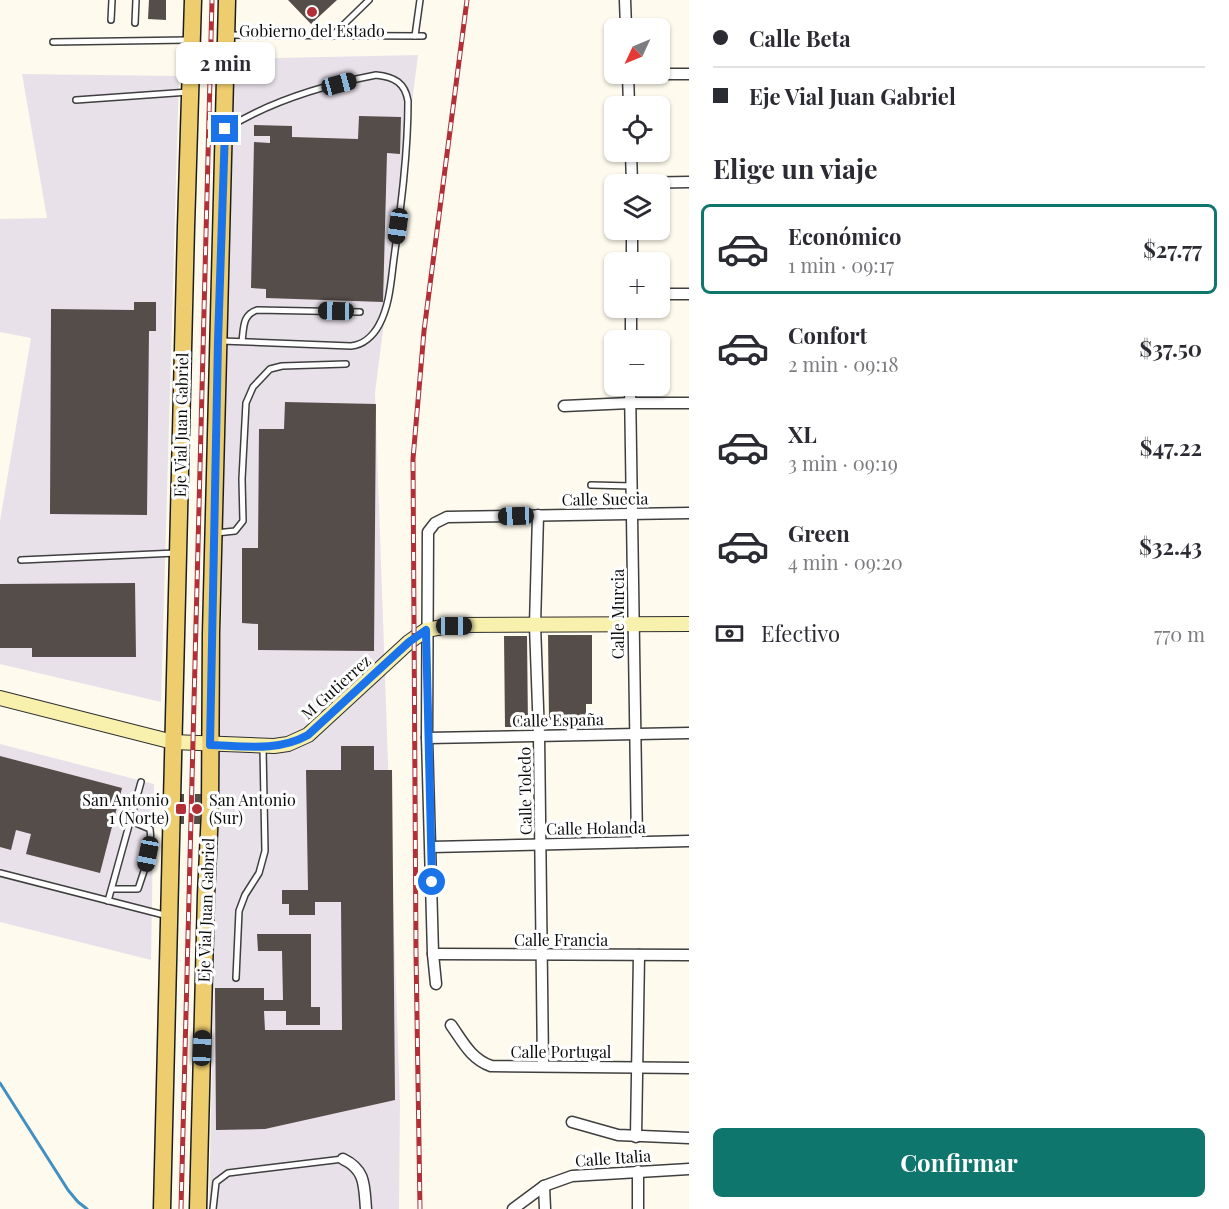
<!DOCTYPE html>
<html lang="es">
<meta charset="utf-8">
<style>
body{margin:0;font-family:"Playfair Display",serif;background:#f2f2f3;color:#2b2b33;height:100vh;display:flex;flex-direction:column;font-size:22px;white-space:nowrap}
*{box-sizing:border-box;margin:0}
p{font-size:20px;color:#7c7c81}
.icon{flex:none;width:33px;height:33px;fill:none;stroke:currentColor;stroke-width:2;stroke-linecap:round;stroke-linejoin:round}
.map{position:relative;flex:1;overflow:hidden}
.panel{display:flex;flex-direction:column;background:#fff;width:540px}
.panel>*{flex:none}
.hud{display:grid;align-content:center;height:132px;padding:0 24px;background:#fff}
.needle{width:39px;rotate:226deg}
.controls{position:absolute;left:604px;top:18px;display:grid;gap:12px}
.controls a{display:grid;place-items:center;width:66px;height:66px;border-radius:9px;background:#fff;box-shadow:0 2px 4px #0004;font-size:30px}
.end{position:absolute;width:27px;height:27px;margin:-14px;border:8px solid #1a73e8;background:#fff;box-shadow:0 0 0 3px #fff}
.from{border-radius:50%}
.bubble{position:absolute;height:42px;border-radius:9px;background:#fff;box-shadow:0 2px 4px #0004;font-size:20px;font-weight:700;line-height:42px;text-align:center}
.car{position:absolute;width:18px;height:36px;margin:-18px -9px;border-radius:8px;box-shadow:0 0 4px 2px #0007;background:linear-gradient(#222 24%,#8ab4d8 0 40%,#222 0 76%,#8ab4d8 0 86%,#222 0)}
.hud b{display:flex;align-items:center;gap:21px;height:57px;font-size:22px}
.hud b+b{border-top:2px solid #e1e1e2}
.hud i{width:15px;height:15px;background:#2b2b33}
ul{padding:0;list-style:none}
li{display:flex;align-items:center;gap:18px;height:90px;margin:0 12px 9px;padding:0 12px;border:3px solid transparent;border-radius:9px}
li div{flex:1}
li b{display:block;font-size:22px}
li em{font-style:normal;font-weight:700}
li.selected{border-color:#0f766e}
li>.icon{width:54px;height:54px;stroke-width:1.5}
h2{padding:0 24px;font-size:27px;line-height:72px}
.pay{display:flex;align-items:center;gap:15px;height:66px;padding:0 24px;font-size:22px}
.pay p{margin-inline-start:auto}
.cta{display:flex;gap:12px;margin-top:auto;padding:12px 24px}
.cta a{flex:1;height:69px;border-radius:9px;background:#0f766e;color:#fff;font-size:24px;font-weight:700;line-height:69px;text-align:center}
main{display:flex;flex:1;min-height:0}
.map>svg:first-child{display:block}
.industrial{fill:#e9e1ea}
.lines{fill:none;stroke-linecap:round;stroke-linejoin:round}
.stream{stroke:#4290c2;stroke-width:3}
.building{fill:#544d49}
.lane-casing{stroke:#3f3f3f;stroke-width:8}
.street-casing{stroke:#3f3f3f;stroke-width:13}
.secondary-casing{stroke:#2e2e2e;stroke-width:16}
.primary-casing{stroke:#1d1d1d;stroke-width:19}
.lane{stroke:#fff;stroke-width:5}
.street{stroke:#fff;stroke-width:10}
.secondary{stroke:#f8f0ad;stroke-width:14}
.primary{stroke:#edcd6d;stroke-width:16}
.rail-casing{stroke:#b13037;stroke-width:5}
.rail{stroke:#fff;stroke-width:3;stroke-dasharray:9;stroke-linecap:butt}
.route{stroke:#1a73e8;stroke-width:8}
.poi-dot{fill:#b13037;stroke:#fff;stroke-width:2}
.labels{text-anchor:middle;stroke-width:6;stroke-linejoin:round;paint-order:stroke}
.poi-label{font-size:16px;fill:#0c0c0c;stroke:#fff}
.street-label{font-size:16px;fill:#0c0c0c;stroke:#fff}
</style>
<main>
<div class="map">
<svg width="689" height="1209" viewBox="0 0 689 1209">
<rect width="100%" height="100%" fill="#fefaed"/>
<!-- industrial -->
<g class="industrial">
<polygon points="418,55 375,393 400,1102 399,1209 209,1209 233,59"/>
<polygon points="22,74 179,76 161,702 0,664 0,521 31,338 0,332 0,219 47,218"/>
<polygon points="0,744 154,784 151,960 0,922"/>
</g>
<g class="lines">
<!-- stream -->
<polyline class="stream" points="0,1083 68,1190 78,1202 87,1209"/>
</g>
<!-- building -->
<g class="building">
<polygon points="149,0 166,0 166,20 148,19"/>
<polygon points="288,0 337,0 311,24"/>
<polygon points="359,116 401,117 400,154 387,153 383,302 266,298 266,289 251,288 254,142 270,143 270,136 254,136 254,125 292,126 292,137 358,139"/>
<polygon points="134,302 156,302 156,331 149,331 147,515 50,514 51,309 134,310"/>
<polygon points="285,402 376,404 374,651 258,650 258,624 242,623 242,548 258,548 259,429 284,429"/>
<polygon points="135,583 136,657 32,657 32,648 0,648 0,584"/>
<polygon points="548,635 592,635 592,704 586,704 586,725 577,725 577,720 549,720"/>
<polygon points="504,636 527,636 528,727 505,727"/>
<polygon points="341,746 374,746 374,770 392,770 395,1100 265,1129 216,1130 215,988 264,988 264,1000 283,1000 282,951 258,951 257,934 311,934 311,1007 320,1007 320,1025 286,1025 286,1011 264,1011 265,1030 342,1030 341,902 315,902 315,915 289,915 289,904 282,904 282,890 308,890 306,770 341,770"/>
<polygon points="0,756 122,788 100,873 26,854 31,834 16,830 11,850 0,847"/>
<rect x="178" y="794" width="6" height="30"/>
<polygon points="195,794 201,794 200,824 194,824"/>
</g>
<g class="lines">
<defs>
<g id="lane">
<polyline points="111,20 112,0"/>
<polyline points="135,23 136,0"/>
<polyline points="229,35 423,36"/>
<polyline points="332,36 369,0"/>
<polyline points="415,36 420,0"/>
<polyline points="53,42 188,40"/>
<polyline points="76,100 189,92"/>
<path d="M221 341 351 346C363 345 373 336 379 325 390 305 391 280 394 258 401 206 408 153 408 101 405 83 395 77 376 75 324 85 272 100 226 129"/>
<path d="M242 341C244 328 242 315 257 310L360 312"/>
<polyline points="591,485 632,486"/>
<polyline points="216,533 235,531 243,521 242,479 246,403 253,387 270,369 282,366 346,364"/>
<polyline points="21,560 176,553"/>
<polyline points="0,873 168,916"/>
<path d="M112 889H138C144 871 153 848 150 829L131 821"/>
<polyline points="108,901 141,782"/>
<polyline points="236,978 239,911 245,895 259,873 265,851 263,748"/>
<polyline points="213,1209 216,1182 228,1173 343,1159"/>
</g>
<g id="street">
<polyline points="625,0 626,28"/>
<polyline points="628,74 689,74"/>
<polyline points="628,74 629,106"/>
<polyline points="631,152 632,184"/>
<polyline points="632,183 689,182"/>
<polyline points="632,262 632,230"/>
<polyline points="660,294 689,294"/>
<polyline points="631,340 631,308"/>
<polyline points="630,386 637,842"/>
<polyline points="564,406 630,403 689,403"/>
<polyline points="538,515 535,625 539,735 543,1066"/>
<polyline points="427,738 689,733"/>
<polyline points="431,847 689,841"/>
<polyline points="433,954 689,955"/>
<polyline points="436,984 433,954 427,738 428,532 435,523 447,517 689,513"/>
<path d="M451 1025C463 1042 471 1059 491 1066L689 1068"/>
<polyline points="572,1122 618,1135 689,1138"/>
<polyline points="636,1137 639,955"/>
<path d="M343 1159C366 1170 364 1186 366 1209"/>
<polyline points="638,1171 638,1209"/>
<polyline points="544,1186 545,1209"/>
<polyline points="513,1209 544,1186 572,1176 689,1169"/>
</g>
<polyline id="secondary" points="0,698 173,742 274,746 288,744 308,735 409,642 426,630 454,625 689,624"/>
<g id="primary">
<polyline points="162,1209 186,227 193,0"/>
<polyline points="198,1209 206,895 210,811 211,633 227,0"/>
</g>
</defs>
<!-- lane casing -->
<use href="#lane" class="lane-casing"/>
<!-- street casing -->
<use href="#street" class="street-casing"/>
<!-- secondary casing -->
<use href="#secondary" class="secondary-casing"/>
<!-- primary casing -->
<use href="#primary" class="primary-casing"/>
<!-- lane -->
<use href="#lane" class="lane"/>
<!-- street -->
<use href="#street" class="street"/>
<!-- secondary -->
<use href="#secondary" class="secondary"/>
<!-- primary -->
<use href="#primary" class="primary"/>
<defs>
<g id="rail">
<polyline points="181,1209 212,0"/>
<polyline points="420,1209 416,952 413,459 424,331 467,0"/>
</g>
</defs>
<!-- rail casing -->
<use href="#rail" class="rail-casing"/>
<!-- rail -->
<use href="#rail" class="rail"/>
</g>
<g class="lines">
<!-- route -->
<path class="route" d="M225 129 218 341 210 745C243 746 278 752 308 735L409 642 426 630 432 882"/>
</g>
<!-- markers -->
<g class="poi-dot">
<circle cx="312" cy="12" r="6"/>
<rect x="175" y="803" width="12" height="12" rx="3"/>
<circle cx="197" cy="809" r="6"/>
</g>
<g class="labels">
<!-- poi labels -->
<g class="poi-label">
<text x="312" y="37">Gobierno del Estado</text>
<text x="169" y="806" text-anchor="end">San Antonio<tspan x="169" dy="18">1 (Norte)</tspan></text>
<text x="209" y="806" text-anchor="start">San Antonio<tspan x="209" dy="18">(Sur)</tspan></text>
</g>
<!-- street labels -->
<g class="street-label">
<text transform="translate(181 425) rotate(-89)" y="6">Eje Vial Juan Gabriel</text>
<text transform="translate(605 499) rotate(-1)" y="6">Calle Suecia</text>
<text transform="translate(618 614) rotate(-90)" y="6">Calle Murcia</text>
<text transform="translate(336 687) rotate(-42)" y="6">M Gutierrez</text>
<text transform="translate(558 720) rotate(-1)" y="6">Calle España</text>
<text transform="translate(525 791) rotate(-91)" y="6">Calle Toledo</text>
<text transform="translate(596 828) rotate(-1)" y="6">Calle Holanda</text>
<text transform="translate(206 910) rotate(-88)" y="6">Eje Vial Juan Gabriel</text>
<text x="561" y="946">Calle Francia</text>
<text x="561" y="1058">Calle Portugal</text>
<text transform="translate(613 1158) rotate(-4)" y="6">Calle Italia</text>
</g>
</g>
</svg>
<div class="controls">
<a><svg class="needle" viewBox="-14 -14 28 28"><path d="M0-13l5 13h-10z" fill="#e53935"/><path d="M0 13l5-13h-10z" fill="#7c7c81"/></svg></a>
<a><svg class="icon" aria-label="locate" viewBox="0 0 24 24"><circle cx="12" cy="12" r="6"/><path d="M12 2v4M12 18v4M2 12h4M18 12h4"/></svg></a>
<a><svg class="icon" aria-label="layers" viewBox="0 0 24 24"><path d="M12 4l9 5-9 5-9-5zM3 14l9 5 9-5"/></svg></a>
<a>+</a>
<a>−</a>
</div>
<i class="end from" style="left:432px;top:882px"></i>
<i class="end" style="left:225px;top:129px"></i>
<div class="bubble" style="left:176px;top:42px;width:99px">2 min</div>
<i class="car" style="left:339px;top:84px;rotate:75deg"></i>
<i class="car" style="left:398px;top:226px;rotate:188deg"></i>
<i class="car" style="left:336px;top:311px;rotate:271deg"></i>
<i class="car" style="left:516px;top:516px;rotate:268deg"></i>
<i class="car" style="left:454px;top:626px;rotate:90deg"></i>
<i class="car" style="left:148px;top:854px;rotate:191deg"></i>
<i class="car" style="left:202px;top:1048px;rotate:2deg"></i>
</div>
<section class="panel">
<div class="hud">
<b><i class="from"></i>Calle Beta</b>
<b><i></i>Eje Vial Juan Gabriel</b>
</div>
<h2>Elige un viaje</h2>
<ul>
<li class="selected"><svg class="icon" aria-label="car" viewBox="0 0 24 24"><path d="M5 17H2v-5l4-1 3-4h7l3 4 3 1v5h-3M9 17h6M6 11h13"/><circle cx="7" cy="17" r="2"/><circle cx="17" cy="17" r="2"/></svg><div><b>Económico</b><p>1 min · 09:17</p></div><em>$27.77</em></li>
<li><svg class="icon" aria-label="car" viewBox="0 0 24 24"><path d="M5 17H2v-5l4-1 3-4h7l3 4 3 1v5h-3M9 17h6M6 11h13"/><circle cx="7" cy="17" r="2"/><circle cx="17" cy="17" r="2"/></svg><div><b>Confort</b><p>2 min · 09:18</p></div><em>$37.50</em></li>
<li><svg class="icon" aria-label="car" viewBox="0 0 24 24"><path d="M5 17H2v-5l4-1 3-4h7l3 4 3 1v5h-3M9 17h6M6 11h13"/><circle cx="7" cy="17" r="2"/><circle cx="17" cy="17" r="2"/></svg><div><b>XL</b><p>3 min · 09:19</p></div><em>$47.22</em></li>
<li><svg class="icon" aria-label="car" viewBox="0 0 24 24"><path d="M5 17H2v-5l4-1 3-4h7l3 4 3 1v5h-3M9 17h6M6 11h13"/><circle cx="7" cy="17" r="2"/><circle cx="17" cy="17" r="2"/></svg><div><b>Green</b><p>4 min · 09:20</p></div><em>$32.43</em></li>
</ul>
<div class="pay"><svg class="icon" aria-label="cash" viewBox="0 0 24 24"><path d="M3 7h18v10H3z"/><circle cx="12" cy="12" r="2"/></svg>Efectivo<p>770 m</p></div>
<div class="cta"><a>Confirmar</a></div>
</section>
</main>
